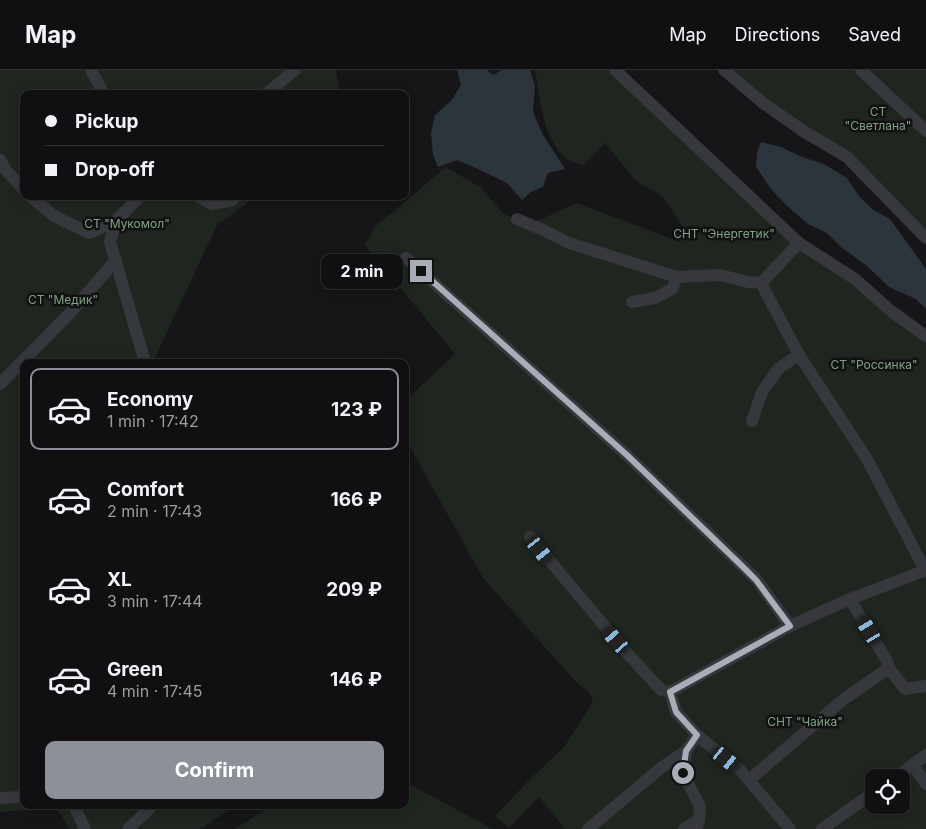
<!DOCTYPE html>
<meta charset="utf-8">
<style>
body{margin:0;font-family:Inter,sans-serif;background:#19191b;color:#f1f3f6;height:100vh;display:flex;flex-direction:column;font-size:19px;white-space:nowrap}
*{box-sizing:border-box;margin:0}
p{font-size:16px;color:#9c9d9f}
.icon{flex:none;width:28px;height:28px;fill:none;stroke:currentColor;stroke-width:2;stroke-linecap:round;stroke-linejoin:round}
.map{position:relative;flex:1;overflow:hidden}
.panel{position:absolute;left:20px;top:289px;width:389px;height:450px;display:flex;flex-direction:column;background:#101012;border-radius:10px;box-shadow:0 2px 12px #0003,0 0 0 1px #303032}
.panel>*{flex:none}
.guide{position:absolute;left:20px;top:20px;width:389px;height:110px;border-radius:10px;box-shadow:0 2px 12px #0003,0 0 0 1px #303032;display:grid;align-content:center;height:110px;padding:0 25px;background:#101012}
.buttons{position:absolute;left:865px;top:699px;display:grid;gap:10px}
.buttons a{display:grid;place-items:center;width:45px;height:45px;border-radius:10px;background:#101012;box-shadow:0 2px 12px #0003,0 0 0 1px #303032;font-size:25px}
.end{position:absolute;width:22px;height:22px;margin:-11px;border:6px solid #a8adb8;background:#111;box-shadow:0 0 0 2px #111}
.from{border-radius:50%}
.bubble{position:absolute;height:35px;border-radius:10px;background:#101012;box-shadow:0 2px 12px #0003,0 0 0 1px #303032;font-size:16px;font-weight:700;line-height:35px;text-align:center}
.car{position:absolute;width:15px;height:30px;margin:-15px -8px;border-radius:6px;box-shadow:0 0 4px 1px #0007;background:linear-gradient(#222 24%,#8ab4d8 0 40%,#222 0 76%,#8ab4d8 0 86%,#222 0)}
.guide b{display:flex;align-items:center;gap:18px;height:48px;font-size:19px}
.guide b+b{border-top:1px solid #303032}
.guide i{width:12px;height:12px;background:#f1f3f6}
ul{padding:9px 0 0;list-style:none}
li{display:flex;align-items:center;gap:15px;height:82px;margin:0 10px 8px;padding:0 15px;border:2px solid transparent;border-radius:10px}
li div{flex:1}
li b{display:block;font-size:19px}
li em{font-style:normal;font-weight:700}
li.current{border-color:#8c9099}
li>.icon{width:45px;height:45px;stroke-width:1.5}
.primary-button{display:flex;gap:10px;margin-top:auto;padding:10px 25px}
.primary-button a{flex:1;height:58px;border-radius:10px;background:#8c9099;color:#fff;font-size:20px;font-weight:700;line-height:58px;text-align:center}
header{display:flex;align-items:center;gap:30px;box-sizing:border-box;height:70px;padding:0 25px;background:#101012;border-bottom:1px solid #303032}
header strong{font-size:24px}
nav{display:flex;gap:28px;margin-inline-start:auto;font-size:18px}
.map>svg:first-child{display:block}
.green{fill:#1e261f;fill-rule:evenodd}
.water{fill:#2c353c}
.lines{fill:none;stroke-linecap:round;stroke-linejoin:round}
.minor{stroke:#37383d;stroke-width:12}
.route{stroke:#a8adb8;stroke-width:6}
.labels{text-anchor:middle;stroke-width:5;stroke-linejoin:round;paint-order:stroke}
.park-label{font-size:12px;fill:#7fa381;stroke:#111113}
</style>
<header>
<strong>Map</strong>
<nav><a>Map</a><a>Directions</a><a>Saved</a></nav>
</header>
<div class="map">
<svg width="926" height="759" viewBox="0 0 926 759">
<rect width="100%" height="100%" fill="#161618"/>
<!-- green -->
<g class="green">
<polygon points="0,0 336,0 340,24 24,24 24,126 257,126 217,155 153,292 24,292 24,735 236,735 200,759 70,759 56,738 0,742"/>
<path d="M535 0H610L745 127 778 162 801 180 851 211 926 272V759H565L539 727 509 758 495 746 530 709 564 677 593 632 589 622 577 613 483 508 405 368V331L455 284 365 175 376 156 446 97 480 117 503 143 526 156 577 133 680 172 684 159 663 127 635 110 605 73 583 95C577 93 569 91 565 88 542 65 540 30 535 0ZM874 708H901V735H874Z"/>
<polygon points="731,0 926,0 926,163 892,129 788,48"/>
<polygon points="405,712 493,759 235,759 273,735 405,735"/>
</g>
<!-- water -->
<g class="water">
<polygon points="457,0 487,0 493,5 502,0 530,0 535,16 533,42 543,65 565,99 548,103 543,117 531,122 522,130 507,113 476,98 457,90 438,97 433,85 431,63 435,45 451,31 461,15"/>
<polygon points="761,72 781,77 802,87 824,94 847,108 859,126 873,140 890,149 926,199 926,239 916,229 889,217 867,196 841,177 827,163 808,154 787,136 771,119 756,97 757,82"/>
</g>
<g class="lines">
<!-- minor -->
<g class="minor">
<polyline points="91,0 104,24"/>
<polyline points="615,0 799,173 855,209 891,241 926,266"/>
<polyline points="724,0 763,33 803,61 847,87 926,168"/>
<polyline points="861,0 926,61"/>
<polyline points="266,24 295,0"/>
<polyline points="0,90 5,99 24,120"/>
<polyline points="30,126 54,146 89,163 116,151"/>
<polyline points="140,126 116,151 110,172 145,292"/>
<polyline points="197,126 212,134 233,130 236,126"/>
<polyline points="517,149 543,160 569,173 677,207 720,205 748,212 761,213"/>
<polyline points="799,173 761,213 799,285 867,389 925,500"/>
<polyline points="406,188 628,386 757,510 790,556"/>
<polyline points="632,232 655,228 672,219 677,207"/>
<polyline points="0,314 71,242 116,190"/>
<polyline points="752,351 762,322 779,298 799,285"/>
<polyline points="530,467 627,583 661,620 670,622 790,556 850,529 926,500"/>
<polyline points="850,529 887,591 889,598 905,619 926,616"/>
<polyline points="670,622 676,642 697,665 741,701 790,759"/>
<polyline points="686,681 683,703 700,736 699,750 696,759"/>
<polyline points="913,695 926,714"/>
<polyline points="895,708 926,685"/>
<polyline points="749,710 844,629 889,598"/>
<polyline points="0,728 24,727"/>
<polyline points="74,735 85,759"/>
<polyline points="128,759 153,735"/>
<polyline points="588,759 662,697 686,681 697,665"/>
<polyline points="684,759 699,750"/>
<polyline points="822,759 874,722"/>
</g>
</g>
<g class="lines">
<!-- route -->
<polyline class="route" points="421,201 628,386 742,496 756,510 790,556 670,622 676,642 697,665 686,681 683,703"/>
</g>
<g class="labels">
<!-- park labels -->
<g class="park-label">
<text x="878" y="46">СТ<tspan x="878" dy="14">"Светлана"</tspan></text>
<text x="127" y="158">СТ "Мукомол"</text>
<text x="724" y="168">СНТ "Энергетик"</text>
<text x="63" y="234">СТ "Медик"</text>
<text x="874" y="299">СТ "Россинка"</text>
<text x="805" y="656">СНТ "Чайка"</text>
</g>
</g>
</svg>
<div class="buttons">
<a><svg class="icon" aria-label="locate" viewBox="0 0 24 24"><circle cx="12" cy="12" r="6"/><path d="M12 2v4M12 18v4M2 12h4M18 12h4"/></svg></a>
</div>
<i class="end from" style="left:683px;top:703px"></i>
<i class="end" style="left:421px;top:201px"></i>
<div class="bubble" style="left:321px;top:184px;width:82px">2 min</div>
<i class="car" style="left:540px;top:480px;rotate:141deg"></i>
<i class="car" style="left:869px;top:560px;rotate:329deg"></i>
<i class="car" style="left:616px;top:570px;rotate:319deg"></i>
<i class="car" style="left:726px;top:689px;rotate:129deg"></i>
<div class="guide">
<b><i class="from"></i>Pickup</b>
<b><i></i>Drop-off</b>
</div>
<section class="panel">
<ul>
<li class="current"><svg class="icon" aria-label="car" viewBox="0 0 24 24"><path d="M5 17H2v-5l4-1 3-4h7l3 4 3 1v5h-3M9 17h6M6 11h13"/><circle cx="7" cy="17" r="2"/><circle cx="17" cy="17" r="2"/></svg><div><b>Economy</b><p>1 min · 17:42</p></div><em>123 ₽</em></li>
<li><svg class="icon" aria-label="car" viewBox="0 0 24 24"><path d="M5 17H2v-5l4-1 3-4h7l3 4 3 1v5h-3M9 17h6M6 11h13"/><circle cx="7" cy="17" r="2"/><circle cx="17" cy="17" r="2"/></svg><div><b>Comfort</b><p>2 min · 17:43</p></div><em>166 ₽</em></li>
<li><svg class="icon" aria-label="car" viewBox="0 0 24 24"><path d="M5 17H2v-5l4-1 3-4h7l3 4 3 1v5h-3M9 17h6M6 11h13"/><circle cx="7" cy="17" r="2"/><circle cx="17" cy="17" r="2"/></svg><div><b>XL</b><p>3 min · 17:44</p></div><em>209 ₽</em></li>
<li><svg class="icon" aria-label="car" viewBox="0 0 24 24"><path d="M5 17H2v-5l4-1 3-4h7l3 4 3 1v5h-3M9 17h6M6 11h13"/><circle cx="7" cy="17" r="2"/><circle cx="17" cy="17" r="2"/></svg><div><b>Green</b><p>4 min · 17:45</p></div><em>146 ₽</em></li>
</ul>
<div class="primary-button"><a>Confirm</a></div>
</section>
</div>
